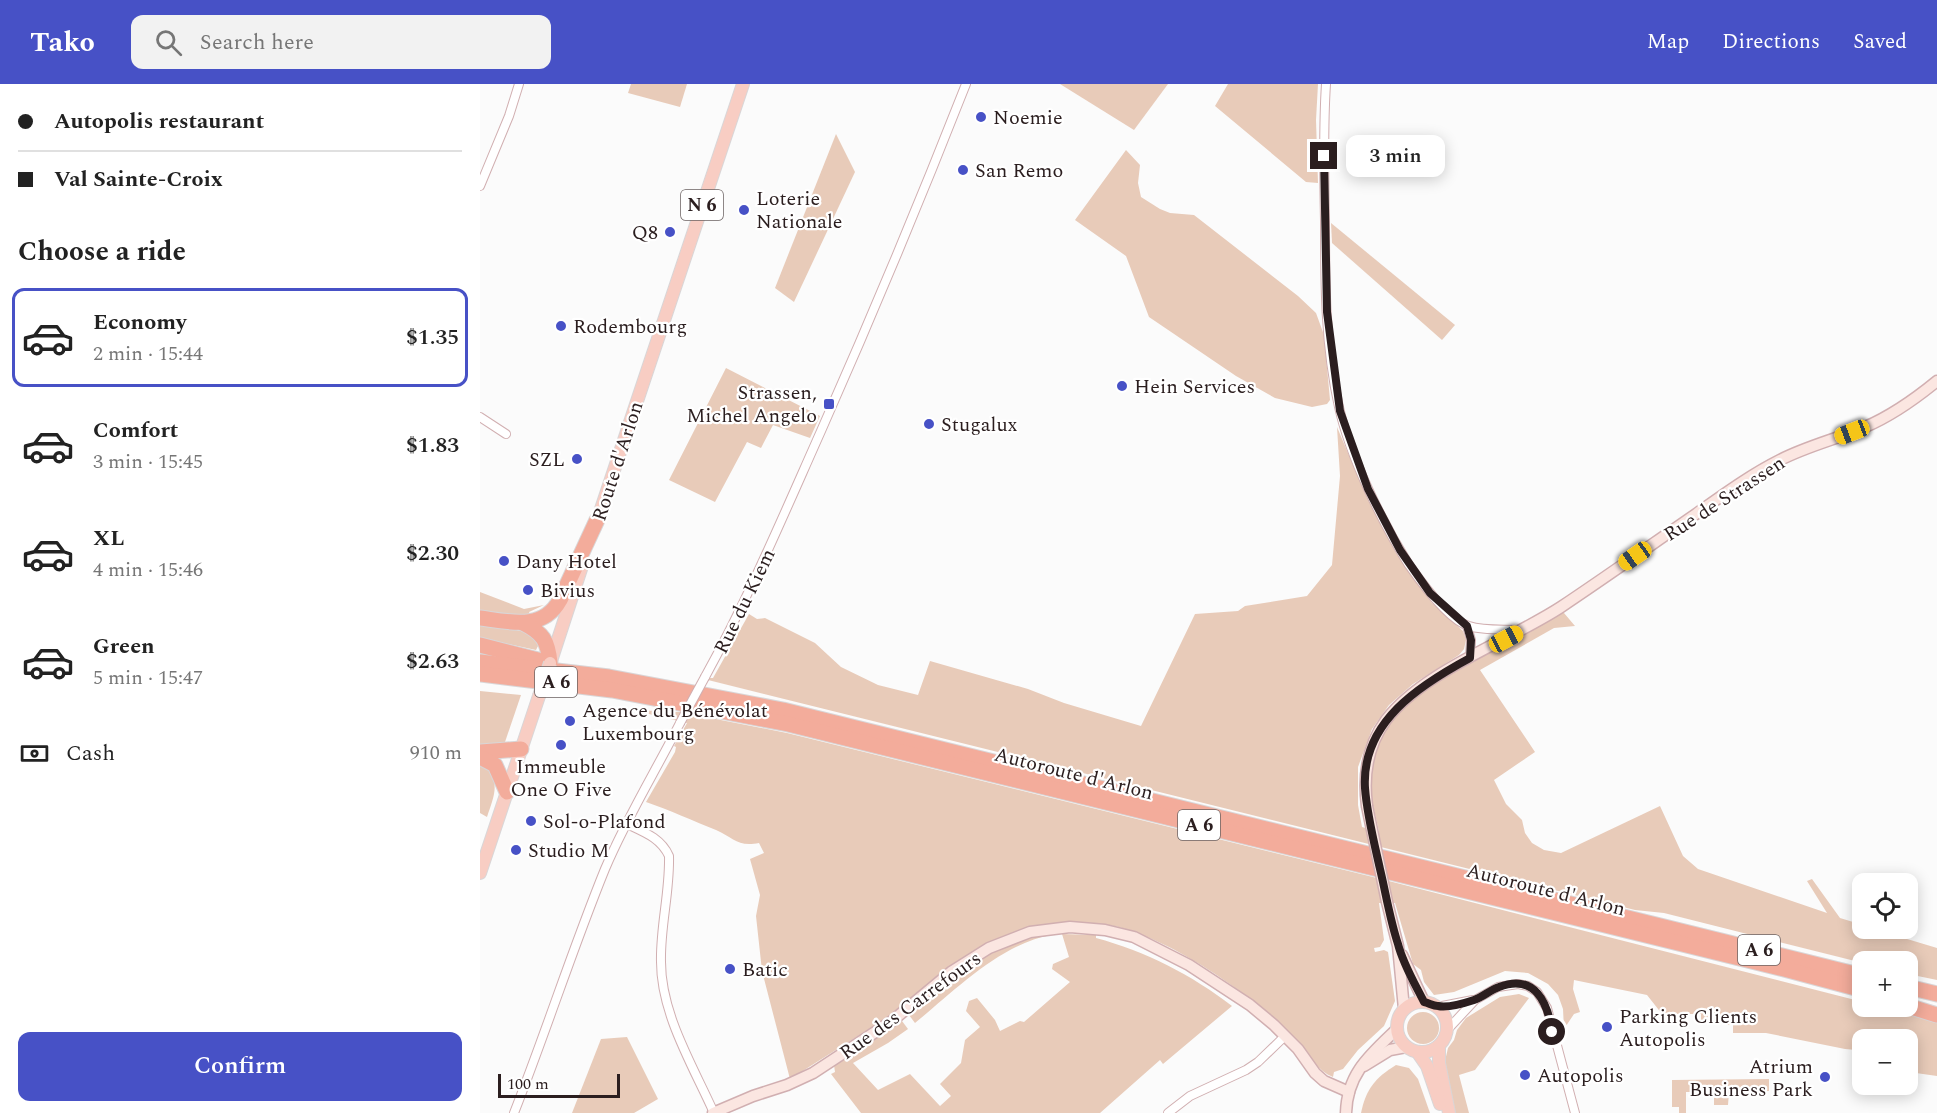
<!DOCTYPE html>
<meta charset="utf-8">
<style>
body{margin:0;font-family:Spectral,serif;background:#f2f2f2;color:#222;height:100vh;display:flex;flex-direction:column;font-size:22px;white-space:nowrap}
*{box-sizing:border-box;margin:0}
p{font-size:20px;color:#767676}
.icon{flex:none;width:33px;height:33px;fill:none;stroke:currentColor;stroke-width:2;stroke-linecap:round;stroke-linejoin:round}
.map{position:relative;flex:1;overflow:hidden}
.sheet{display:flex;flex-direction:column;background:#fff;width:480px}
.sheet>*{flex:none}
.hud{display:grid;align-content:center;height:132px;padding:0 18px;background:#fff}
.buttons{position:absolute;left:1372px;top:789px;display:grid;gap:12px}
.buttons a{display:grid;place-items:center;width:66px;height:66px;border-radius:12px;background:#fff;box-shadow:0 3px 15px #0003;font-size:30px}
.scale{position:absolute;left:18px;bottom:15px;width:122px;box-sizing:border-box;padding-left:6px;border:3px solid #2b1e1f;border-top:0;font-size:16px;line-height:21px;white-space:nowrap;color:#2b1e1f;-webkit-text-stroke:4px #fff;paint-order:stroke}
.end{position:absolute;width:27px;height:27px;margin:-14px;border:8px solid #2b1e1f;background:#fff;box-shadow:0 0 0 3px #fff}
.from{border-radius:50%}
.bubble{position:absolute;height:42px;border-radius:12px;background:#fff;box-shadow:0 3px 15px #0003;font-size:20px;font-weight:600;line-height:42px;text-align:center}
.car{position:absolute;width:18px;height:36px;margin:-18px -9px;border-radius:8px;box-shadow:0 0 4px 2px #0007;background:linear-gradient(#f5c518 24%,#345 0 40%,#f5c518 0 76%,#345 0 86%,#f5c518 0)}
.hud b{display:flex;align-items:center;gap:21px;height:57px;font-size:22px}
.hud b+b{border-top:2px solid #e0e0e0}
.hud i{width:15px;height:15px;background:#222}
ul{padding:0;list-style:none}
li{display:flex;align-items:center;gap:18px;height:99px;margin:0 12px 9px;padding:0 6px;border:3px solid transparent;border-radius:12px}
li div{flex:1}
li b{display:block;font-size:22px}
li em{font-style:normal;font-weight:600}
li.on{border-color:#4751c6}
li>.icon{width:54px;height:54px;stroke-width:1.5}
h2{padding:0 18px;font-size:27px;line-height:72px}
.pay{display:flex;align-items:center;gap:15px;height:66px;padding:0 18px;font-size:22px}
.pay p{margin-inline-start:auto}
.primary-button{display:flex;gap:12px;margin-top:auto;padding:12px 18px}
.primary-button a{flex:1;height:69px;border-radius:12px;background:#4751c6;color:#fff;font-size:24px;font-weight:600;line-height:69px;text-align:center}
header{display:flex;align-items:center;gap:36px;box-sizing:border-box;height:84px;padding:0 30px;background:#4751c6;color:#fff}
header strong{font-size:28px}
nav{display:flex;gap:33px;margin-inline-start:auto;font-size:21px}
.search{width:420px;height:54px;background:#f2f2f2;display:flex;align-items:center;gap:15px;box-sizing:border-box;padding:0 21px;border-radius:12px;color:#767676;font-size:22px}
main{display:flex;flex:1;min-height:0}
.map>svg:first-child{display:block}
.green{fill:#e8cbb9}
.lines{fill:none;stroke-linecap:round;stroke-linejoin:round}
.street-casing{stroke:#d1afb1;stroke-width:10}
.secondary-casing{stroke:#d1afb1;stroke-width:13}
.primary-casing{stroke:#d9d6d7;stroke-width:14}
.highway-casing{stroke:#d9d6d7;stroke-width:17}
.street{stroke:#fff;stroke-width:8}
.secondary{stroke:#fbe6e1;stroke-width:10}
.primary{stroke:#f8cdc3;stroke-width:12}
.highway{stroke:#f3ac9b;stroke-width:15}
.street-bridge-casing{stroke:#d1afb1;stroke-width:10;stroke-linecap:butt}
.secondary-bridge-casing{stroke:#d1afb1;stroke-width:13;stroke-linecap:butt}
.primary-bridge-casing{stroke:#d9d6d7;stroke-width:14;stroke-linecap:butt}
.street-bridge{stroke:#fff;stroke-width:8}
.secondary-bridge{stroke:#fbe6e1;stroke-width:10}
.primary-bridge{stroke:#f8cdc3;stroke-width:12}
.route{stroke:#2b1e1f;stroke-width:8}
.poi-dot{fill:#4751c6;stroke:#fff;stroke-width:2}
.labels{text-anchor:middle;stroke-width:4.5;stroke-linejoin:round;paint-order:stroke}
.shield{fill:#fff;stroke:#6b6262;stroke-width:1.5}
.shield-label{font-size:18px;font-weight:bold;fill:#2b1e1f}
.poi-label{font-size:20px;fill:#2b1e1f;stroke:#fff;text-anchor:start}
.street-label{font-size:20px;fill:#2b1e1f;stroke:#fff}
</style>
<header>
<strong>Tako</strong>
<div class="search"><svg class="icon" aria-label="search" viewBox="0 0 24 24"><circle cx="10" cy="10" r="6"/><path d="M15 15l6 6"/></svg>Search here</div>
<nav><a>Map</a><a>Directions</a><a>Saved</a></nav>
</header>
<main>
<section class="sheet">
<div class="hud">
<b><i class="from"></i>Autopolis restaurant</b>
<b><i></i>Val Sainte-Croix</b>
</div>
<h2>Choose a ride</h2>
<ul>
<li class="on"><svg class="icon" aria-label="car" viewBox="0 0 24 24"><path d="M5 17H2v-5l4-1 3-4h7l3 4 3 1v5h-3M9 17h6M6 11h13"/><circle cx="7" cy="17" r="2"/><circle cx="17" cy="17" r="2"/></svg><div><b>Economy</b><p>2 min · 15:44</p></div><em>$1.35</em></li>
<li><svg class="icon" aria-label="car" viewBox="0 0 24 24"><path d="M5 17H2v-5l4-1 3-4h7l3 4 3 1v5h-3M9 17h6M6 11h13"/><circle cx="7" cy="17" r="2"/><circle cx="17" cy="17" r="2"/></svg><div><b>Comfort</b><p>3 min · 15:45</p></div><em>$1.83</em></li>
<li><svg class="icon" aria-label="car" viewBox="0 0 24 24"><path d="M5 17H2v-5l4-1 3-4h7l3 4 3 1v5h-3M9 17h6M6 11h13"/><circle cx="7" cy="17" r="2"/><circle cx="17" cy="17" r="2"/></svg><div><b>XL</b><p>4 min · 15:46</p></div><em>$2.30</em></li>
<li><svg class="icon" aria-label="car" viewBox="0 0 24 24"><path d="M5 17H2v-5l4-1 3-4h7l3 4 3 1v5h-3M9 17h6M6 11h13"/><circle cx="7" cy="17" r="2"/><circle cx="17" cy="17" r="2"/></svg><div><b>Green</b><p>5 min · 15:47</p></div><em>$2.63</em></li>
</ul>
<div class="pay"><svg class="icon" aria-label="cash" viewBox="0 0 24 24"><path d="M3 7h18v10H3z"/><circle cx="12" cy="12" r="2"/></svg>Cash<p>910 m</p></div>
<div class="primary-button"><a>Confirm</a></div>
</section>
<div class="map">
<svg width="1457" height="1029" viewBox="0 0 1457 1029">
<rect width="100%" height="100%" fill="#fbfbfb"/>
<!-- green -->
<g class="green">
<polygon points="151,0 207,0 200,23 148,9"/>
<polygon points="580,0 688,0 654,46"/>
<polygon points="748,0 838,0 836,36 838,99 826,98 735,22"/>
<polygon points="356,50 375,88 314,218 295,204"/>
<polygon points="646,66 660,81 658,99 661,113 680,125 690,129 714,131 818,212 836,229 844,251 850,316 847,320 832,323 795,314 756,292 669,233 646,172 595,136"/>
<polygon points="851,139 975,241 962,256 852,159"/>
<polygon points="246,284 340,332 330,354 293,341 281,364 267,358 235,418 189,396"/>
<path d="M857 343 887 414 916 469 952 519 983 547 986 556 984 565 979 571 933 600 909 621 892 645 878 683V721L882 743 899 748C896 732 890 713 890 697 892 652 922 620 958 598L1080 529H1084L1095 542 1074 544 1000 586 1055 668 1014 696 1026 720 1042 736 1045 749 1052 759 1064 766 1081 769 1180 722 1203 772 1218 785 1347 829 1327 797 1332 795 1360 834 1383 841V844L1394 845 1457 864V896L1428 890V878L1383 879 1184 829 1155 826 220 594H233L269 530 277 535 285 534 335 559 361 583 398 601 438 611 450 577 548 605 584 619 661 642 715 530 758 527 765 522 827 512 852 481 860 392Z"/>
<polygon points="0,508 44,525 64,521 49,528 51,533 0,527"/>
<polygon points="0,538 50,549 60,558 56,566 0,554"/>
<polygon points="0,607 41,611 25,658 17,661 0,660"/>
<path d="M152 626 200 628 307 649 893 793 1383 918V922C1408 923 1433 930 1457 938V992L1436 989V980H1428V956H1383V974L1377 973 1376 966 1365 965 1286 949H1253V941H1244V936H1221V930H1182L1167 911 1094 896 1093 905 1100 928 1094 930 1084 945 1083 925 1078 911 1068 900 1048 889 1025 887 974 908 954 911 944 898 941 886 933 880 915 819H899L904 856 900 863 894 864 895 868 904 866 908 868 915 917 904 942 878 966 863 985 854 988 853 993C838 987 831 973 820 962 811 952 800 943 790 933 755 898 673 846 623 840 598 837 574 841 550 843L310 995 282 887 276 832 280 811 270 775 284 769 279 759C257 763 254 754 236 746 213 737 190 726 166 718L195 668 196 663 194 662 207 639Z"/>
<path d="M0 678C22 695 15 710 7 733L0 729Z"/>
<path d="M571 849 572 851C521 859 474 907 435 939L429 931C471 892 513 858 571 849Z"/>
<path d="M582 850 616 851V854C665 867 712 891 752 922L683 980 680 976 620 1029H381L351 990 355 988 354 981 422 937 428 945 408 959 373 979 398 1006 430 990 460 1022 471 1012 460 1000 481 979 485 956 500 943 486 927 489 917 497 914 515 936 520 947 540 937 544 938 590 898 572 885 573 880 589 873Z"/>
<polygon points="1039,910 1049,914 995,986 979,991 989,1029 971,1029 964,981 968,964 974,956 977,946 986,934 1020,913"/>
<circle cx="943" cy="944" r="16"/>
<polygon points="147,953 178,1015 154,1029 92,1029 121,955"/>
<path d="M916 981 929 984 938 995 950 1029H881C886 1005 895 994 916 981Z"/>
<polygon points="1289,995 1289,1007 1249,1008 1248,1021 1234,1021 1234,1008 1206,1008 1206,1029 1199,1029 1199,1023 1192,1023 1192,996"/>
</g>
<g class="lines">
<defs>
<g id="street">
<path d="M846 0C843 45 844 91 845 137 845 199 845 262 859 323 870 373 902 438 929 481 941 498 969 537 989 542 1004 547 1023 545 1039 546"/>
<polyline points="0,102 29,32 39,0"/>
<polyline points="0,333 26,350"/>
<polyline points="987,542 991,556 990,574"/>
<path d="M225 593C269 513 304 430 341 347 392 232 440 117 486 0"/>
<path d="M147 740C164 748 181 754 189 772 190 808 180 843 181 878 181 930 213 982 234 1029"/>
<polyline points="957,923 993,916"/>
<polyline points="968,945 995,916 1018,903 1038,900 1048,902 1057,908 1067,924 1095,1029"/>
<path d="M34 1029C66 948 92 866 125 785 146 735 175 688 200 639"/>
<polyline points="688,1029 710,1012 766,986 778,978 805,952"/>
</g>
<g id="secondary">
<path d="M887 722C883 691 887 662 906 636 943 587 1029 557 1081 523 1126 493 1171 461 1216 430 1243 411 1270 391 1300 376 1327 362 1357 355 1385 343 1411 332 1435 315 1457 297"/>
<polyline points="907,818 918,862 924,925"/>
<polyline points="922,871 944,918"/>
<polyline points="884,982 910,966 926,963"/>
<polyline points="233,1029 273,1012 307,1001 333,989 412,937 471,888 509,864 550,848 590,843 625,846 654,853 709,881 770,921 794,941 818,965 835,989 844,997 869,1008"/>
<path d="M866 1029C867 989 891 970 917 945"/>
</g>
<g id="primary">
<polyline points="115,443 263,0"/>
<polyline points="71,577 102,482"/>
<polyline points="0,789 59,612"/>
<circle cx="942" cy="943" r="25"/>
<polyline points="959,963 959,979 969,1029"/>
<polyline points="938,969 947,982 960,1020"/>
</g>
<g id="highway">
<path d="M0 534C30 538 63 547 80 516L117 436"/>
<path d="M43 539C63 549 68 557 70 579"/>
<polyline points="0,561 58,576"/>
<polyline points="0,578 129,593 303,626 1383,892"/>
<polyline points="0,590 132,606 308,640 1304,885 1383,906"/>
<polyline points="0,668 41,665"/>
<polyline points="0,673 15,681 27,708"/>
<polyline points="1428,903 1457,910"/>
<polyline points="1428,922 1457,931"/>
</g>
</defs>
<!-- street casing -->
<use href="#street" class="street-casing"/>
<!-- secondary casing -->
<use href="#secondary" class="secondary-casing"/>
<!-- primary casing -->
<use href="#primary" class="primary-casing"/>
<!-- highway casing -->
<use href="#highway" class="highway-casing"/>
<!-- street -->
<use href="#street" class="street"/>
<!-- secondary -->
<use href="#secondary" class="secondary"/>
<!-- primary -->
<use href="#primary" class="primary"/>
<!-- highway -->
<use href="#highway" class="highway"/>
<defs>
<polyline id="street-bridge" points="200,639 225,593"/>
<polyline id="secondary-bridge" points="887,722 907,818"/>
<polyline id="primary-bridge" points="59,612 70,579"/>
</defs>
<!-- street-bridge casing -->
<use href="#street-bridge" class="street-bridge-casing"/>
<!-- secondary-bridge casing -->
<use href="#secondary-bridge" class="secondary-bridge-casing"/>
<!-- primary-bridge casing -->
<use href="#primary-bridge" class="primary-bridge-casing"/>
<!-- street-bridge -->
<use href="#street-bridge" class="street-bridge"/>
<!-- secondary-bridge -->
<use href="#secondary-bridge" class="secondary-bridge"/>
<!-- primary-bridge -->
<use href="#primary-bridge" class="primary-bridge"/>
</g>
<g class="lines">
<!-- route -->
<path class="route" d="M844 72 847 228 860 327 888 405 920 466 950 509 987 542 991 556 990 574C940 601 881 638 885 704 887 731 894 758 900 785 906 810 910 836 918 860 923 880 935 900 944 918 949 919 953 922 958 922 968 924 985 919 994 916 1003 913 1010 906 1019 903 1055 889 1068 919 1072 948"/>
</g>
<!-- markers -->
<g class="poi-dot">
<circle cx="501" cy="33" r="6"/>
<circle cx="483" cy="86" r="6"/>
<circle cx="264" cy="126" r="6"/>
<circle cx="190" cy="148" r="6"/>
<circle cx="81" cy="242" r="6"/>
<circle cx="642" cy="302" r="6"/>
<rect x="343" y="314" width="12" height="12" rx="3"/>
<circle cx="449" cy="340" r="6"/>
<circle cx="97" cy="375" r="6"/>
<circle cx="24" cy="477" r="6"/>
<circle cx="48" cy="506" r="6"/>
<circle cx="90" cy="637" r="6"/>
<circle cx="81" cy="661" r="6"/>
<circle cx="51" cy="737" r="6"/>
<circle cx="36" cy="766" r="6"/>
<circle cx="250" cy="885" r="6"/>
<circle cx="1127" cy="943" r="6"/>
<circle cx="1045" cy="991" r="6"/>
<circle cx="1345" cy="993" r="6"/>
</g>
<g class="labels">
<!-- shield labels -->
<g class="shield">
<rect x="201" y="106" width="42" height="30" rx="4.5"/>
<rect x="55" y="583" width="42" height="30" rx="4.5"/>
<rect x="698" y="726" width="42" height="30" rx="4.5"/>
<rect x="1258" y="851" width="42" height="30" rx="4.5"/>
</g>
<g class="shield-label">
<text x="222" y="127">N 6</text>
<text x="76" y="604">A 6</text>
<text x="719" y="747">A 6</text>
<text x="1279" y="872">A 6</text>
</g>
<!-- poi labels -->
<g class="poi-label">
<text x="513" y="40">Noemie</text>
<text x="495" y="93">San Remo</text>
<text x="276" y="121">Loterie<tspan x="276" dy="23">Nationale</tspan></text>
<text x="178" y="155" text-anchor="end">Q8</text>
<text x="93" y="249">Rodembourg</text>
<text x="654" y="309">Hein Services</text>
<text x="337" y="315" text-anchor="end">Strassen,<tspan x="337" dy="23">Michel Angelo</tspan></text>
<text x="461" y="347">Stugalux</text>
<text x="85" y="382" text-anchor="end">SZL</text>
<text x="36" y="484">Dany Hotel</text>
<text x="60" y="513">Bivius</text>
<text x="102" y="633">Agence du Bénévolat<tspan x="102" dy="23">Luxembourg</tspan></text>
<text x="81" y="689" text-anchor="middle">Immeuble<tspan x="81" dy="23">One O Five</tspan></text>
<text x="63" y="744">Sol-o-Plafond</text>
<text x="48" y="773">Studio M</text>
<text x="262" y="892">Batic</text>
<text x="1139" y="939">Parking Clients<tspan x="1139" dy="23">Autopolis</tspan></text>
<text x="1333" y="989" text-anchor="end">Atrium<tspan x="1333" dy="23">Business Park</tspan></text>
<text x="1057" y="998">Autopolis</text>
</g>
<!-- street labels -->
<g class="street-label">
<text transform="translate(137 377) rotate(-72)" y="7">Route d'Arlon</text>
<text transform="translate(1244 414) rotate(-33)" y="7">Rue de Strassen</text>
<text transform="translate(264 517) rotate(-64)" y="7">Rue du Kiem</text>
<text transform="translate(594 689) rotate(14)" y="7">Autoroute d'Arlon</text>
<text transform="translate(1066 805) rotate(14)" y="7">Autoroute d'Arlon</text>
<text transform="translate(430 921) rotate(-36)" y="7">Rue des Carrefours</text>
</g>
</g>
</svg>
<div class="buttons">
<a><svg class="icon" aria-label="locate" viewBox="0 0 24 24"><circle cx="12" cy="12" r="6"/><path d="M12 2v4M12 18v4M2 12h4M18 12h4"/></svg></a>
<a>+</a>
<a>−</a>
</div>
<div class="scale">100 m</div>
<i class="end from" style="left:1072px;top:948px"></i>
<i class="end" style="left:844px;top:72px"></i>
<div class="bubble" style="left:866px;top:51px;width:99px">3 min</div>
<i class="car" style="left:1372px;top:348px;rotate:249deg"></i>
<i class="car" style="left:1155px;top:472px;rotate:235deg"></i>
<i class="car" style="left:1026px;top:555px;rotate:62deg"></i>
</div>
</main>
